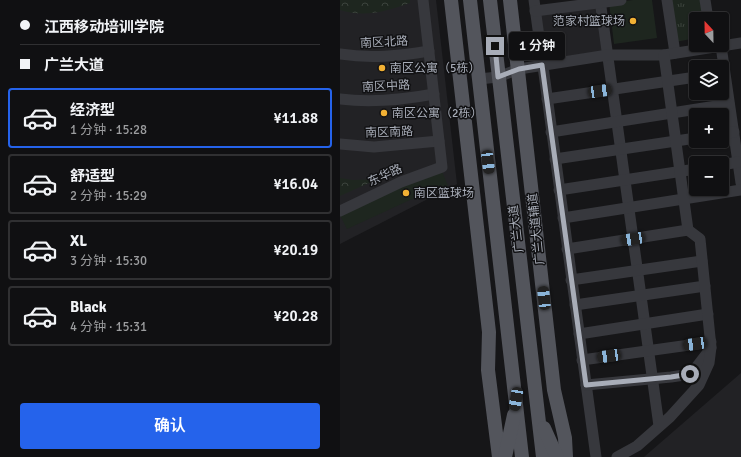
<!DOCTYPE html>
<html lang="zh">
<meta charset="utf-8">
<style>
body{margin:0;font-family:Signika,"Noto Sans SC",sans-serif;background:#19191b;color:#f1f3f6;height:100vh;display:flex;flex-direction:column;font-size:15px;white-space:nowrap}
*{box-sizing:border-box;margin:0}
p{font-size:13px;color:#9c9d9f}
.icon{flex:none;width:22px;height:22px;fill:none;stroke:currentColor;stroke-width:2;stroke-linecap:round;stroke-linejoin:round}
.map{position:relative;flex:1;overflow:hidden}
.sheet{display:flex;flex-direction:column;background:#101012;width:340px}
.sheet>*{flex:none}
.hud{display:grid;align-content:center;height:88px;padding:0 20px;background:#101012}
.needle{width:26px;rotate:338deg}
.buttons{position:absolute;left:349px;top:12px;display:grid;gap:8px}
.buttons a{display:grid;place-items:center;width:40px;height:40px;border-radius:4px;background:#101012;box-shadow:0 1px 3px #0004,0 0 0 1px #303032;font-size:20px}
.end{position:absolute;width:18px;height:18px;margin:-9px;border:5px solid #a8adb8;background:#111;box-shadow:0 0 0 2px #111}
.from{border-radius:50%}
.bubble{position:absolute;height:28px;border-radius:4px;background:#101012;box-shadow:0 1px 3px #0004,0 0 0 1px #303032;font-size:13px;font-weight:600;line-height:28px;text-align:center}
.car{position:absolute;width:12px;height:24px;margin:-12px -6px;border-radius:5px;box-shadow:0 0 3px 1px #0007;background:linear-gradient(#222 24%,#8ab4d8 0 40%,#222 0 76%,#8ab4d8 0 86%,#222 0)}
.hud b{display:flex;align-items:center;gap:14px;height:38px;font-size:15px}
.hud b+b{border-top:1px solid #303032}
.hud i{width:10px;height:10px;background:#f1f3f6}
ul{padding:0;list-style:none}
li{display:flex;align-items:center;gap:12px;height:60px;margin:0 8px 6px;padding:0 12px;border:2px solid #303032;border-radius:4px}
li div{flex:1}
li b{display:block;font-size:15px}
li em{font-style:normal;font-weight:600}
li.current{border-color:#2563eb}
li>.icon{width:36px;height:36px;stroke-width:1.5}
.cta{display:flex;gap:8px;margin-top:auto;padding:8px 20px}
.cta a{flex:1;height:46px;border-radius:4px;background:#2563eb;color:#fff;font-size:16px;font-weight:600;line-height:46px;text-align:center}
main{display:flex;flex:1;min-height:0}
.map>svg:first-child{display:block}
.built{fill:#222225}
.grass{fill:url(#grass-tufts)}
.forest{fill:url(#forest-crowns)}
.pitch{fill:#1e261f}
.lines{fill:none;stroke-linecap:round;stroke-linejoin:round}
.minor{stroke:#37383d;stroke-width:11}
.major{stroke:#53555c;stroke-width:14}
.route{stroke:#a8adb8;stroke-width:5}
.poi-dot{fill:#f2b134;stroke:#111113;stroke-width:1.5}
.labels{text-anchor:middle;stroke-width:3;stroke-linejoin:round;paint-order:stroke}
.poi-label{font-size:12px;fill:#a8adb8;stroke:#111113;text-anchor:start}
.street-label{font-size:12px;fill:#a8adb8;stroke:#111113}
</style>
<main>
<section class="sheet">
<div class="hud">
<b><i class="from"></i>江西移动培训学院</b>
<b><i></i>广兰大道</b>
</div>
<ul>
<li class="current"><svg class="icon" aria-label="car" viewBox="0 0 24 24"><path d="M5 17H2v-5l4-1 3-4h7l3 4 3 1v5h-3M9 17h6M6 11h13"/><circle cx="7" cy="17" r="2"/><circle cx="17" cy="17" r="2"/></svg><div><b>经济型</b><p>1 分钟 · 15:28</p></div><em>¥11.88</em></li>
<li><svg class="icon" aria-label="car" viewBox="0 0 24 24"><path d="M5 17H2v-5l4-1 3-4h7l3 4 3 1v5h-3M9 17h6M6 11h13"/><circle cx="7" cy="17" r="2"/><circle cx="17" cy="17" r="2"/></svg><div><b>舒适型</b><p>2 分钟 · 15:29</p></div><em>¥16.04</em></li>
<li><svg class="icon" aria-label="car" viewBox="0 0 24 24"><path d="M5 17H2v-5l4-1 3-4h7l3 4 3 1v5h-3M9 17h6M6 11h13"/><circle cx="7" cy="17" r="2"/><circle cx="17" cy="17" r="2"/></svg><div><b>XL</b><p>3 分钟 · 15:30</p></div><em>¥20.19</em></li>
<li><svg class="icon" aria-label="car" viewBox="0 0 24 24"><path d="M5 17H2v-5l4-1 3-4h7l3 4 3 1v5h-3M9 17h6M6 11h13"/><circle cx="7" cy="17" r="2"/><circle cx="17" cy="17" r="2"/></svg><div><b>Black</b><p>4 分钟 · 15:31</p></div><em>¥20.28</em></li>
</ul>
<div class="cta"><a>确认</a></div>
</section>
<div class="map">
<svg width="401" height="457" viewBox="0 0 401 457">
<defs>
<pattern id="grass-tufts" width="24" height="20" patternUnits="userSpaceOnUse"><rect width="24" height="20" fill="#1e261f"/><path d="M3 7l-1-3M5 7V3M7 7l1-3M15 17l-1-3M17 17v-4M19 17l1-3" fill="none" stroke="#3c433d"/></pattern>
<pattern id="forest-crowns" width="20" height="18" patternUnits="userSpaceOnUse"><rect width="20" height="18" fill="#1e261f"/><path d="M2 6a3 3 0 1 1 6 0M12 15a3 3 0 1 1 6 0" fill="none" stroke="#3c433d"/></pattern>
</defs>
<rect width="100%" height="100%" fill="#161618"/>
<!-- built -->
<g class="built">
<polygon points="0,0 96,0 117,184 0,244"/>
<polygon points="257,6 264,51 207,59 200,14"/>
<polygon points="401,373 401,457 304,457"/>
</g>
<!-- grass -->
<polygon class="grass" points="330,0 360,0 363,19 356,19 356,38 335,42"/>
<!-- forest -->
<g class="forest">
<path d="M0 0H70V3C47 11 25 18 0 10Z"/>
<polygon points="0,178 13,180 38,179 0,196"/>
</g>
<!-- pitch -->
<g class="pitch">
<polygon points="293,0 312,0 317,38 274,44 269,3"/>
<polygon points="101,169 108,186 70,200 7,229 0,215"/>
</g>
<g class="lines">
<!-- minor -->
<g class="minor">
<polyline points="194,0 256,457"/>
<polyline points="260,0 319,426"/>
<polyline points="327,0 335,53"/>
<polyline points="365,0 368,19"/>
<polyline points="195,11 281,0"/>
<polyline points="381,46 401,183"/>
<path d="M0 54C30 59 59 56 89 51"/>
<polyline points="139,79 158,77 179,69 268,55 324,55 401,43"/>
<path d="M0 99C32 103 62 100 94 94"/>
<polyline points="207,99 356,77"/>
<polyline points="211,132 389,104"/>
<polyline points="382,134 394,132"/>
<polyline points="0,144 34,147 99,141"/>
<polyline points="215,159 356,138"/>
<polyline points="382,165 398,162"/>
<polyline points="219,190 356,169"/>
<polyline points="0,211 61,182 102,167 83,0"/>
<polyline points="223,218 401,190"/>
<polyline points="227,249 348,230"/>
<polyline points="231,280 362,261"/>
<polyline points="235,305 365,286"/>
<polyline points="239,334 368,314"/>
<polyline points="242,360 371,342"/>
<polyline points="246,385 331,377 351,374 371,348"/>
<polyline points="277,457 297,446 330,417 359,385 369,363 371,347 360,239 348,230 324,55"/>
</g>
<!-- major -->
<g class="major">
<polyline points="111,0 149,332 148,370 159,457"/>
<polyline points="130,0 182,457"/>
<polyline points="150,0 203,457"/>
<polyline points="170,0 214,390 225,438 226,457"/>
<polyline points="204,428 217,457"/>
<polyline points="165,457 174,415"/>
</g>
</g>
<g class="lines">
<!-- route -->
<polyline class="route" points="155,46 158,77 179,69 202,65 246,385 331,377 350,374"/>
</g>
<!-- markers -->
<g class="poi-dot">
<circle cx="293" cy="21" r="4"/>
<circle cx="42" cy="68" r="4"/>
<circle cx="44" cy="113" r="4"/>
<circle cx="66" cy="193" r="4"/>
</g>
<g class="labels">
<!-- poi labels -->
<g class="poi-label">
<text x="285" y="25" text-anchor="end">范家村篮球场</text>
<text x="50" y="72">南区公寓（5栋）</text>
<text x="52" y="117">南区公寓（2栋）</text>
<text x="74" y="197">南区篮球场</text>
</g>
<!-- street labels -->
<g class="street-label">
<text transform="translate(44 42) rotate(-3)" y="4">南区北路</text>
<text transform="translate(46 86) rotate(-3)" y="4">南区中路</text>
<text transform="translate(49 132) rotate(-2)" y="4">南区南路</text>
<text transform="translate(45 175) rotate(-24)" y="4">东华路</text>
<text transform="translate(176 229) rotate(-97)" y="4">广兰大道</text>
<text transform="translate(196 229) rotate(-96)" y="4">广兰大道辅道</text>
</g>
</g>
</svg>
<div class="buttons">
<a><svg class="needle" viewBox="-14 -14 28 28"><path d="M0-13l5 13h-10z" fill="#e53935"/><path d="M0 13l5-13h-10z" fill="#9c9d9f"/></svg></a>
<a><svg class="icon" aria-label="layers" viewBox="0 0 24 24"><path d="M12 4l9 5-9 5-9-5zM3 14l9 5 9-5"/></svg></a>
<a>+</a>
<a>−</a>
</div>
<i class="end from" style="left:350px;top:374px"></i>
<i class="end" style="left:155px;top:46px"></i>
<div class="bubble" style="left:169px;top:32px;width:56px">1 分钟</div>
<i class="car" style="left:260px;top:91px;rotate:82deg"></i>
<i class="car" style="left:148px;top:162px;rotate:173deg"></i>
<i class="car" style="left:293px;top:239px;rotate:261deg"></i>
<i class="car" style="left:204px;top:298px;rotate:354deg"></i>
<i class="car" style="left:355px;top:344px;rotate:262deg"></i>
<i class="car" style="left:269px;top:356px;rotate:262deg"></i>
<i class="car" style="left:176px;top:399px;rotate:190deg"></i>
</div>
</main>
